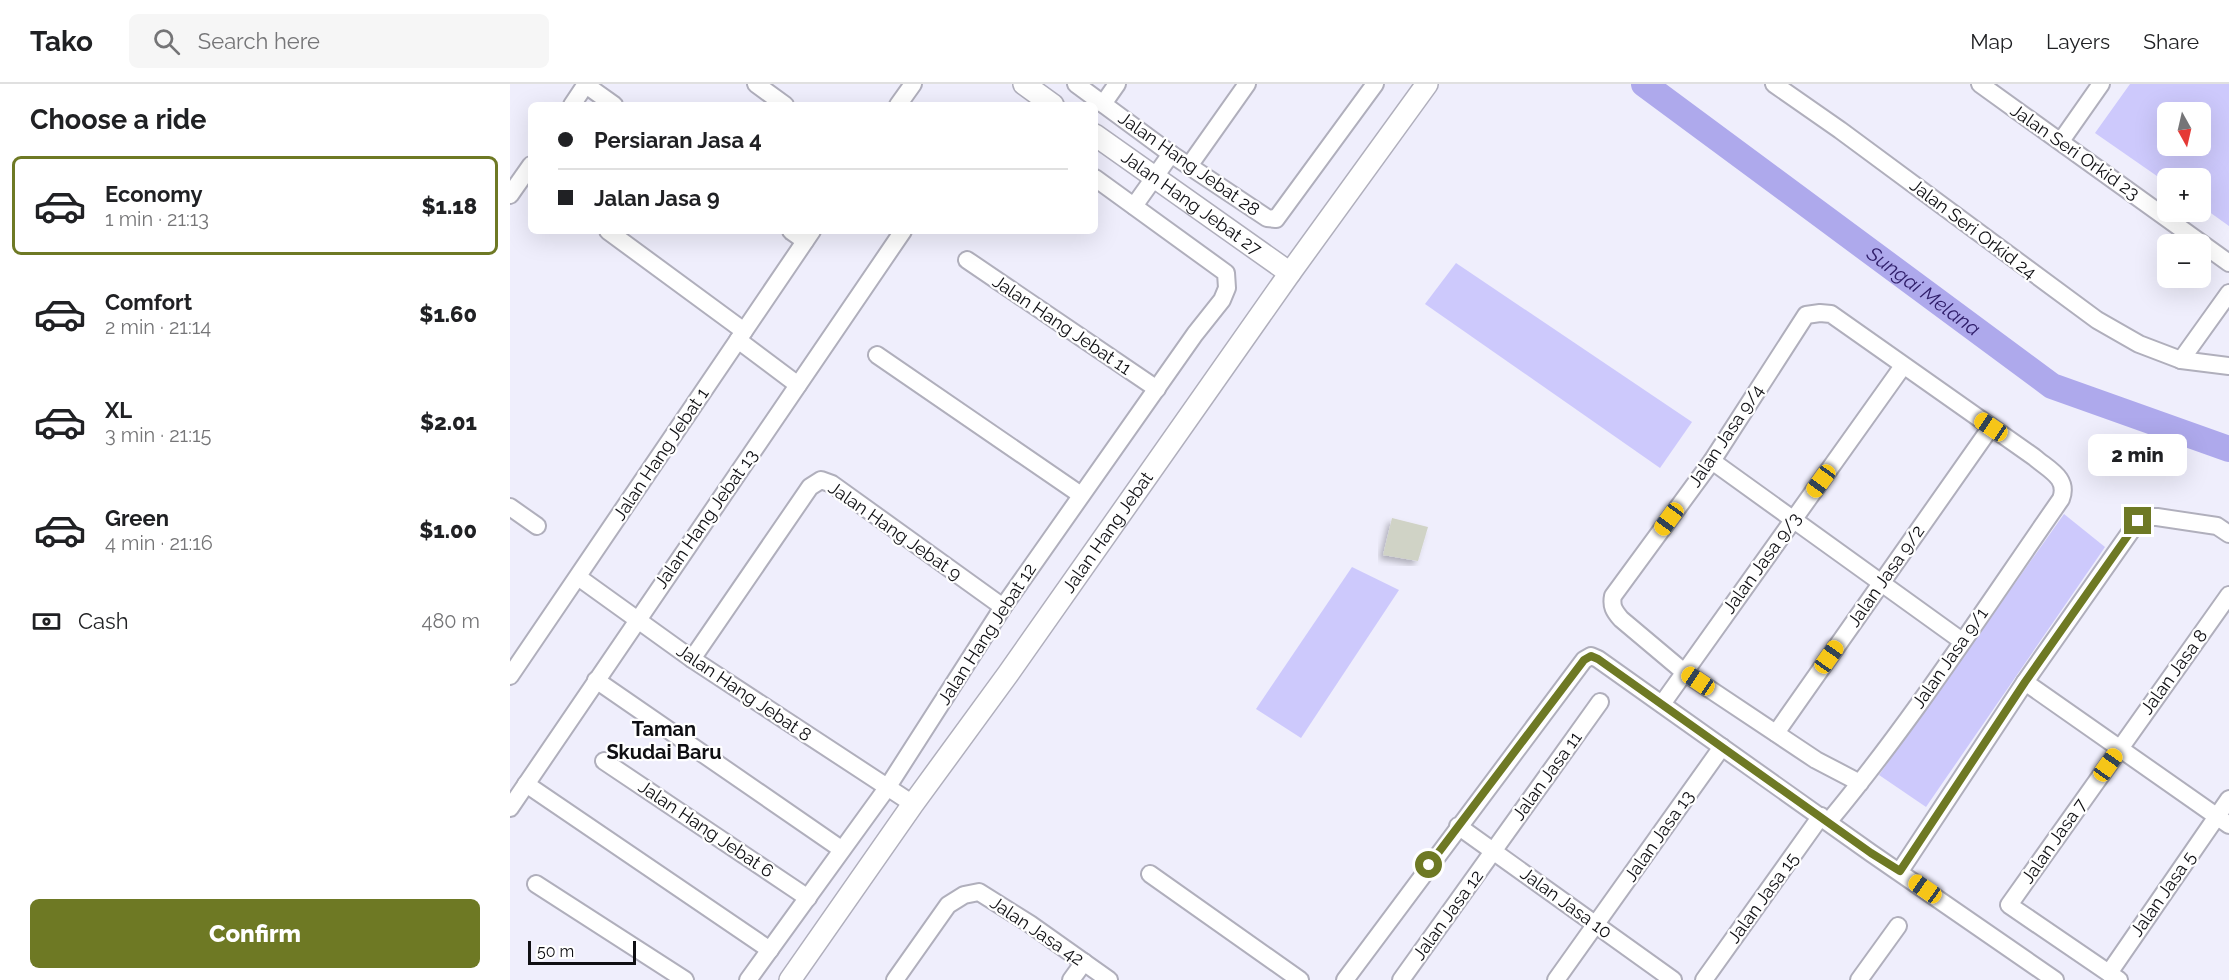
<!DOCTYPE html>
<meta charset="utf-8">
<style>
body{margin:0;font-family:Raleway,sans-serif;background:#f6f6f6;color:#202124;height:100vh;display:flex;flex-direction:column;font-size:22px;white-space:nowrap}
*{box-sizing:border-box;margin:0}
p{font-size:20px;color:#757577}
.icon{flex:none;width:33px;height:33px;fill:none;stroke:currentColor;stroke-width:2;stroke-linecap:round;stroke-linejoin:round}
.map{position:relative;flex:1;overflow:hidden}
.panel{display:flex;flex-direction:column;background:#fff;width:510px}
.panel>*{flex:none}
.guide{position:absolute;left:18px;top:18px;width:570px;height:132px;border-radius:9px;box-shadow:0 6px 24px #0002;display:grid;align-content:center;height:132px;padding:0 30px;background:#fff}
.needle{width:39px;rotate:172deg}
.buttons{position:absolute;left:1647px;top:18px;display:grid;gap:12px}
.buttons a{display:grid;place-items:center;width:54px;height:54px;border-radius:9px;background:#fff;box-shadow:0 6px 24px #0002;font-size:30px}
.scale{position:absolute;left:18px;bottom:15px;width:108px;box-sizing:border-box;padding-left:6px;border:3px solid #0f0f13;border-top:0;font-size:16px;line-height:21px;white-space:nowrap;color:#0f0f13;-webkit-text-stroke:4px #fff;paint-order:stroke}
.end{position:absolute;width:27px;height:27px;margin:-14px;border:8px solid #6e7924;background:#fff;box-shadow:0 0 0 3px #fff}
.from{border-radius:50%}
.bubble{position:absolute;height:42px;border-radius:9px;background:#fff;box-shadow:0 6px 24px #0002;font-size:20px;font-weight:800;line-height:42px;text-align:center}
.car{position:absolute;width:18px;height:36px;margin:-18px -9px;border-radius:8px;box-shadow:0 0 4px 2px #0007;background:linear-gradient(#f5c518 24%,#345 0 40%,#f5c518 0 76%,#345 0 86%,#f5c518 0)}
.guide b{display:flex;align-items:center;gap:21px;height:57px;font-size:22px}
.guide b+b{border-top:2px solid #e0e0e0}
.guide i{width:15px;height:15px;background:#202124}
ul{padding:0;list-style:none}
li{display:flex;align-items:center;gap:18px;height:99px;margin:0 12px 9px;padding:0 18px;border:3px solid transparent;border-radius:9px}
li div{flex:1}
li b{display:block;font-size:22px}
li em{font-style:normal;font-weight:800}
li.selected{border-color:#6e7924}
li>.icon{width:54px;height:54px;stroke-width:1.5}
h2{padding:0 30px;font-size:27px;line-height:72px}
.pay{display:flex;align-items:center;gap:15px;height:66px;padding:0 30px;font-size:22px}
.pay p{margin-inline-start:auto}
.action{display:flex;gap:12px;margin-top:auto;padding:12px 30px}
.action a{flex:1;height:69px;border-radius:9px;background:#6e7924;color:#fff;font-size:24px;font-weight:800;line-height:69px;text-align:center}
header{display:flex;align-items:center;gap:36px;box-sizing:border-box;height:84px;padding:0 30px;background:#fff;border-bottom:2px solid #e0e0e0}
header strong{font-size:28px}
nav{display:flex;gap:33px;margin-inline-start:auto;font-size:21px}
.search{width:420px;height:54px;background:#f6f6f6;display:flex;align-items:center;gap:15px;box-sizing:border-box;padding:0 21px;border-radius:9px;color:#757577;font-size:22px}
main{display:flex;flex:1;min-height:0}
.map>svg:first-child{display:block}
.green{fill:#cdc9fc;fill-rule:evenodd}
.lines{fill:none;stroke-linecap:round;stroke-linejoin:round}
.river{stroke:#aea9ec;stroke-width:26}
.building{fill:#d0d3c6;filter:url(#shadow)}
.minor-casing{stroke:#b0afbc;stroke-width:20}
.tertiary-casing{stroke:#b0afbc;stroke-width:24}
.minor{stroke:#fff;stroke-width:16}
.tertiary{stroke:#fff;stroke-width:21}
.route{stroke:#6e7924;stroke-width:8}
.labels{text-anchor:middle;stroke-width:4.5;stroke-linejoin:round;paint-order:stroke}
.street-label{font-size:18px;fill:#0f0f13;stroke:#fff}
.water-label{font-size:20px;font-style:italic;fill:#2f1d69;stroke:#fff}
.neighbourhood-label{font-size:20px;font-weight:bold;fill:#0f0f13;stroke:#fff}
</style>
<header>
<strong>Tako</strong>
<div class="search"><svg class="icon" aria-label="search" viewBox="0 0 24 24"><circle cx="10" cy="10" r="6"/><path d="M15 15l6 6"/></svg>Search here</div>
<nav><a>Map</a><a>Layers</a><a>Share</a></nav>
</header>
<main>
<section class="panel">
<h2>Choose a ride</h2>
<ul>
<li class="selected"><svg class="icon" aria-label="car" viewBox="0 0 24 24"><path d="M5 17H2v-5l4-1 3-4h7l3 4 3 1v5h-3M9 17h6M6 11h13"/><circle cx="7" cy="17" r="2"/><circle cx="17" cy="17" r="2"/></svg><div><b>Economy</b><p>1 min · 21:13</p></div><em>$1.18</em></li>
<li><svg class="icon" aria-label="car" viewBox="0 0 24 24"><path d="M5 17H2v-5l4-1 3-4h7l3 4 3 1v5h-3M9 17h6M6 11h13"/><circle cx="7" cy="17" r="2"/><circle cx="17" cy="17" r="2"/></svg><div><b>Comfort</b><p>2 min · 21:14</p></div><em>$1.60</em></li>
<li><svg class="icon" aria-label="car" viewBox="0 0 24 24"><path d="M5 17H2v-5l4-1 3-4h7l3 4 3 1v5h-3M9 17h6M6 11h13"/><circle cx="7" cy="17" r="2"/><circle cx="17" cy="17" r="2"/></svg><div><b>XL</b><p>3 min · 21:15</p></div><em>$2.01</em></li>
<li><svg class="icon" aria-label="car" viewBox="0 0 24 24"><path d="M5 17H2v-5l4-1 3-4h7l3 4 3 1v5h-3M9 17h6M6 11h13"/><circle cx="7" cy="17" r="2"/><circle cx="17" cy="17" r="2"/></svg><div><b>Green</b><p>4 min · 21:16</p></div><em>$1.00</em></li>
</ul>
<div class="pay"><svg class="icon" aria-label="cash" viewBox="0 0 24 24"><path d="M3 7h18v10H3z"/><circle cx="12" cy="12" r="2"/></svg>Cash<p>480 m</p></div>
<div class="action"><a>Confirm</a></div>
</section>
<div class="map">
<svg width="1719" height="896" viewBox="0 0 1719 896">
<defs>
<filter id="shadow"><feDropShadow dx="-4" dy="4" stdDeviation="3" flood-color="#0004"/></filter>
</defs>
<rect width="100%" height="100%" fill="#efeefc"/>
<!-- green -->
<g class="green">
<path d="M1620 0H1719V142L1691 122 1690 94H1658L1657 99 1585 49ZM1690 28V62H1658V28Z"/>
<polygon points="946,179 1182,338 1150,384 915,220"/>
<polygon points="1554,430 1595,463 1416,723 1369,691"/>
<polygon points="842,483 889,506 791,654 746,625"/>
</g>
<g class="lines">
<!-- river -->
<path class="river" id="s1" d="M1134 0 1542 302 1719 365"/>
</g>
<!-- building -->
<polygon class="building" points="882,434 918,443 908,477 873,471"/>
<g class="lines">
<defs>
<g id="minor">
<polyline points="246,0 275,21"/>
<polyline points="566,0 661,70 757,134 766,135 865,0"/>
<polyline points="1264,0 1330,46 1587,236 1629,260 1671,276 1719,282"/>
<polyline points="1470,0 1719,179"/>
<polyline points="76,1 104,21"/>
<polyline points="593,20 607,0"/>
<polyline points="62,21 76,0"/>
<polyline points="388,21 403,0"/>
<polyline points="1551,57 1591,0"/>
<polyline points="679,82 737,0"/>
<polyline points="0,111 21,81"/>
<polyline points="624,122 661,70"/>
<polyline points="98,147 234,247"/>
<polyline points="281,147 295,157"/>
<polyline points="457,176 647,305"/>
<polyline points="228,256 288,301"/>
<polyline points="367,271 571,411"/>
<polyline points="1671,276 1719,209"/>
<polyline points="1202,377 1452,557"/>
<polyline points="0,423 27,442"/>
<polyline points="68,493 182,575 403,720"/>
<polyline points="182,575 300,403 311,396 322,400 493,523"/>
<polyline points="0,592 302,147"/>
<polyline points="86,596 331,765"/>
<polyline points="1515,598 1719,741"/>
<polyline points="1152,620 1393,282"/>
<polyline points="1266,649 1481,343"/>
<polyline points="94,677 298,814"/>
<polyline points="16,700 260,866"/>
<polyline points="0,724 393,147"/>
<path d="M1319 737C1403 636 1475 524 1551 415 1559 394 1539 386 1524 373L1321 230 1310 229 1296 231 1202 377 1103 512C1101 522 1104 527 1111 535L1174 588 1306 676 1350 699"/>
<polyline points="948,742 1163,896"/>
<polyline points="1390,787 1515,598 1628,437 1638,433 1647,433 1707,442 1719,450"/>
<polyline points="640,790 790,896"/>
<polyline points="26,800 175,896"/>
<polyline points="1599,889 1719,715"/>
<polyline points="238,896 377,704 493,523 685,250 712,216 717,204 716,189 585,94"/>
<polyline points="385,896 438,821 454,811 469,808 520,840 599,896"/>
<polyline points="561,896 574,878"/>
<polyline points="835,896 1074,576 1081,572 1088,575 1361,769 1545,896"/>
<polyline points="891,896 1090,618"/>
<polyline points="1046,896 1212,663"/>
<polyline points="1194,896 1311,732"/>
<polyline points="1349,896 1388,842"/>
<polyline points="1609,896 1499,821 1719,511"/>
</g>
<g id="tertiary">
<polyline points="514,0 543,21"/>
<path id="s2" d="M585 51 780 189"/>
<path id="s3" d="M280 896 403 720 498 590 780 189 917 0"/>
</g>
</defs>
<!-- minor casing -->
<use href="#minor" class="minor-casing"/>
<!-- tertiary casing -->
<use href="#tertiary" class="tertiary-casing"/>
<!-- minor -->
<use href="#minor" class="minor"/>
<!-- tertiary -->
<use href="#tertiary" class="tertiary"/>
</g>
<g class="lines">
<!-- route -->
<polyline class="route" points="919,781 1074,576 1081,572 1088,575 1361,769 1390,787 1515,598 1628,437"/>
</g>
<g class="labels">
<!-- street labels -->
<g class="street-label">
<text transform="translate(1565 68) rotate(35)" y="6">Jalan Seri Orkid 23</text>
<text transform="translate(679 80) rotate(35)" y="6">Jalan Hang Jebat 28</text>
<text dy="6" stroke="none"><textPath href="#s2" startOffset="118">Jalan Hang Jebat 27</textPath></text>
<text transform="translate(1463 145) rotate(37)" y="6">Jalan Seri Orkid 24</text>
<text transform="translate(552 241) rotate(34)" y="6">Jalan Hang Jebat 11</text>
<text transform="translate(1216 352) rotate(-56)" y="6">Jalan Jasa 9/4</text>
<text transform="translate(151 370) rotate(-56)" y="6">Jalan Hang Jebat 1</text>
<text transform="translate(196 435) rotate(-55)" y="6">Jalan Hang Jebat 13</text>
<text transform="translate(385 447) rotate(35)" y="6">Jalan Hang Jebat 9</text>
<text dy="6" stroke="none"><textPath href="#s3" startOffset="549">Jalan Hang Jebat</textPath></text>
<text transform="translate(1252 479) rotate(-54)" y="6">Jalan Jasa 9/3</text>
<text transform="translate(1376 492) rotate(-55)" y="6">Jalan Jasa 9/2</text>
<text transform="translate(477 550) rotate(-57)" y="6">Jalan Hang Jebat 12</text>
<text transform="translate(1440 574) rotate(-55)" y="6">Jalan Jasa 9/1</text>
<text transform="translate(1664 588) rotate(-54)" y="6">Jalan Jasa 8</text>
<text transform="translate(234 609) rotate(34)" y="6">Jalan Hang Jebat 8</text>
<text transform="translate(1037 692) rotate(-54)" y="6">Jalan Jasa 11</text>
<text transform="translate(196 745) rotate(34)" y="6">Jalan Hang Jebat 6</text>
<text transform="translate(1149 752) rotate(-55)" y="6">Jalan Jasa 13</text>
<text transform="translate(1544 757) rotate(-55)" y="6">Jalan Jasa 7</text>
<text transform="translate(1653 810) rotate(-55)" y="6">Jalan Jasa 5</text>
<text transform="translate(1253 814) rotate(-54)" y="6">Jalan Jasa 15</text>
<text transform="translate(1056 819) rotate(36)" y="6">Jalan Jasa 10</text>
<text transform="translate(938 831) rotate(-54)" y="6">Jalan Jasa 12</text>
<text transform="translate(527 847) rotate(34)" y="6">Jalan Jasa 42</text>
</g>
<!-- water labels -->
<g class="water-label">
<text dy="7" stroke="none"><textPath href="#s1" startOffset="348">Sungai Melana</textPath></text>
</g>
<!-- neighbourhood labels -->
<g class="neighbourhood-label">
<text x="154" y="652">Taman<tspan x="154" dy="23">Skudai Baru</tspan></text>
</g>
</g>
</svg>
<div class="buttons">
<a><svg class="needle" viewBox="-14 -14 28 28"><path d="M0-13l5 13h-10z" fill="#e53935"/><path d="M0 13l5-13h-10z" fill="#757577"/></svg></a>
<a>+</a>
<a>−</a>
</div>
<div class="scale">50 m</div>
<i class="end from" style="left:919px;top:781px"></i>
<i class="end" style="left:1628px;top:437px"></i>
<div class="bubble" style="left:1578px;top:350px;width:99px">2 min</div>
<i class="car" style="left:1481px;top:343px;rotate:304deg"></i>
<i class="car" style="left:1311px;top:397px;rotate:216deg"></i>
<i class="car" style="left:1159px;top:435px;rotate:216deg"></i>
<i class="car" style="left:1319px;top:573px;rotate:35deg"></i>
<i class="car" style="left:1188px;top:597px;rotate:304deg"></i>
<i class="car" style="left:1598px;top:681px;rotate:35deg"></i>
<i class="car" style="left:1415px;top:805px;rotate:305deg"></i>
<div class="guide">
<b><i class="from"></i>Persiaran Jasa 4</b>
<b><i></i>Jalan Jasa 9</b>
</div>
</div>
</main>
